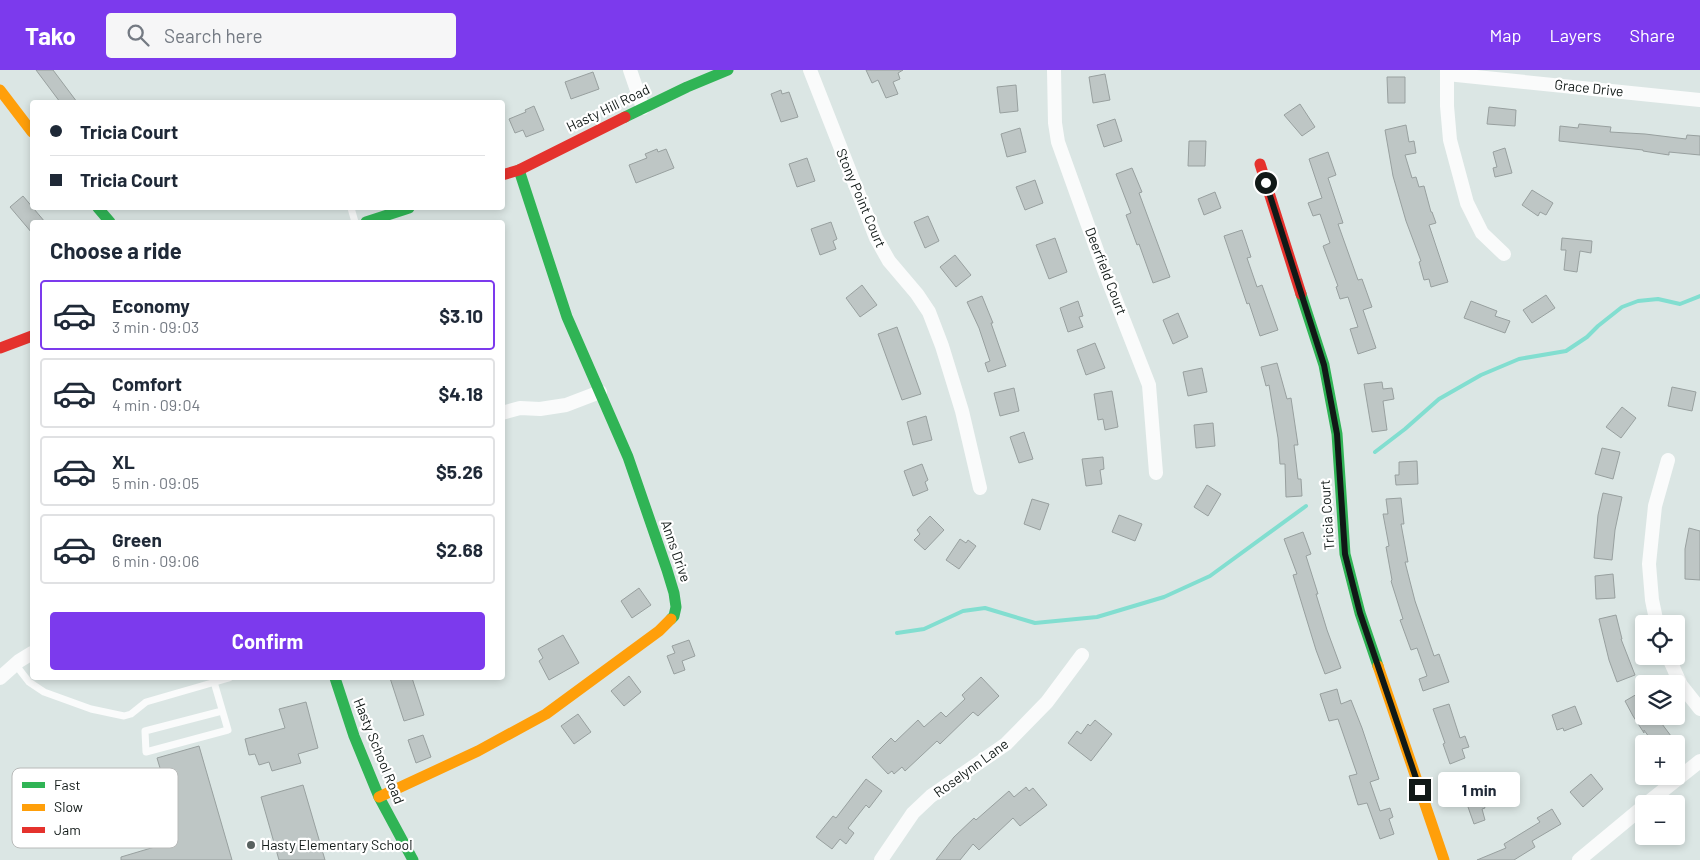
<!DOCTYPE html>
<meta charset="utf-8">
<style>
body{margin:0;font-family:Barlow,sans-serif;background:#f6f6f7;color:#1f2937;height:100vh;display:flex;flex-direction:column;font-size:19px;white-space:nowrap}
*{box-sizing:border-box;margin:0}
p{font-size:16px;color:#747a83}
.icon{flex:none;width:28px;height:28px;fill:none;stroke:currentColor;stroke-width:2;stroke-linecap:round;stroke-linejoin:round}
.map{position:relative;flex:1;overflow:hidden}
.drawer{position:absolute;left:30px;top:150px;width:475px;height:460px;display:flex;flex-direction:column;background:#fff;border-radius:5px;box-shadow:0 2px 8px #0003}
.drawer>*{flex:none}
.top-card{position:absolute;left:30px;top:30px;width:475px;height:110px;border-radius:5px;box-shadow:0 2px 8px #0003;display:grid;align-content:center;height:110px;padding:0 20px;background:#fff}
.controls{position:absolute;left:1635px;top:545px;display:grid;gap:10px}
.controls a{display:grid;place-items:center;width:50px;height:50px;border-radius:5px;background:#fff;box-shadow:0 2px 8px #0003;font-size:25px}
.end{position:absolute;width:22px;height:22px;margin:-11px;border:6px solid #111917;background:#fff;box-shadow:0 0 0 2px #fff}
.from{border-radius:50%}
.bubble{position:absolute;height:35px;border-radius:5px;background:#fff;box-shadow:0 2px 8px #0003;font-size:16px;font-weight:700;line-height:35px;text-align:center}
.top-card b{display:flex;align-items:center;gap:18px;height:48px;font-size:19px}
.top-card b+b{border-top:1px solid #e0e1e3}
.top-card i{width:12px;height:12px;background:#1f2937}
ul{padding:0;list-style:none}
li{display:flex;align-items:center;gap:15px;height:70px;margin:0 10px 8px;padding:0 10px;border:2px solid #e0e1e3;border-radius:5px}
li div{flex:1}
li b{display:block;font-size:19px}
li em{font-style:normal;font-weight:700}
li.on{border-color:#7c3aed}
li>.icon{width:45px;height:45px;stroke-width:1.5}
h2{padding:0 20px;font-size:22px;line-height:60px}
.primary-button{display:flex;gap:10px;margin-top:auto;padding:10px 20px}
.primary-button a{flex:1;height:58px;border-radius:5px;background:#7c3aed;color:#fff;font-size:20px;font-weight:700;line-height:58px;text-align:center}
header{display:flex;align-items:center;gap:30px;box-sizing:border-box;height:70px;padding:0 25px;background:#7c3aed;color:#fff}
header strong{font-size:24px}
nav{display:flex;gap:28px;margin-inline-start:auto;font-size:18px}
.search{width:350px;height:45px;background:#f6f6f7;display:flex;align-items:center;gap:12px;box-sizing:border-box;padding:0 18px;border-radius:5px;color:#747a83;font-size:19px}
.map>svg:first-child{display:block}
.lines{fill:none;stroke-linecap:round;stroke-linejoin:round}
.stream{stroke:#82ded0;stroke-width:4}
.building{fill:#bec6c5;stroke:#98a09f}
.lane{stroke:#fafbfb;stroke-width:7}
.street{stroke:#fafbfb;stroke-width:14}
.fast{stroke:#30b455;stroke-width:11}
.slow{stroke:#ff9f0a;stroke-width:11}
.jam{stroke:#e5322d;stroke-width:11}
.route{stroke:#111917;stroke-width:6}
.poi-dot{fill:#58615f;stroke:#fff;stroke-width:2}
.labels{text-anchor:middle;stroke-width:4.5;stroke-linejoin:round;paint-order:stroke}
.street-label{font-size:14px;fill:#111917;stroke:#fff}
.poi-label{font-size:14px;fill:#111917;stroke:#fff;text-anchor:start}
.key{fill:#fff;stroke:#b8bab9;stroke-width:1}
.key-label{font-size:14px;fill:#111917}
</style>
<header>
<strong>Tako</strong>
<div class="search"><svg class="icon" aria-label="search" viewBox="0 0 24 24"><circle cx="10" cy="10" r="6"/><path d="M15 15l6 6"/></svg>Search here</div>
<nav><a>Map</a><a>Layers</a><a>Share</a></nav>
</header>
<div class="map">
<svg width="1700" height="790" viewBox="0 0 1700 790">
<rect width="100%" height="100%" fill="#dbe6e4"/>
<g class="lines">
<!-- stream -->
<g class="stream">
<polyline points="1375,382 1405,359 1439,329 1481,305 1519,289 1566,281 1587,267 1598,256 1622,237 1638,231 1658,229 1680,234 1700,226"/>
<polyline points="897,563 924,559 963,541 985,538 1035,553 1097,547 1164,527 1210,506 1306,436"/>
</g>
</g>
<!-- building -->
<g class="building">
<polygon points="36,0 53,0 77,32 60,32"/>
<polygon points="866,0 903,0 898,3 900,9 893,12 898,24 886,28 878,10 872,13"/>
<polygon points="593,2 599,19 571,29 565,12"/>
<polygon points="1105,4 1110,30 1093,33 1089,7"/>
<polygon points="1387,7 1405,7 1405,33 1388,33"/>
<polygon points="1016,15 1018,41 1000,43 997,17"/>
<polygon points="781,20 782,24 789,22 798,47 781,52 771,24"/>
<polygon points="1300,34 1315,57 1302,66 1284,45"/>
<polygon points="534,36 544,60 526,67 523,60 515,63 509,49 526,42 525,40"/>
<polygon points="1489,37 1516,40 1515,56 1487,54"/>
<polygon points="1115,49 1122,71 1104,77 1097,55"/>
<polygon points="1579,54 1611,57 1610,62 1645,64 1686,69 1687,65 1700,66 1700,85 1669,82 1669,85 1643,81 1643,80 1559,71 1560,56 1578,58"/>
<polygon points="1406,55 1409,72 1414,71 1416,83 1405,85 1412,108 1416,107 1419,117 1424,116 1431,142 1432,142 1436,153 1429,155 1448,212 1431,217 1429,209 1424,210 1419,192 1421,191 1406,151 1393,106 1385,60"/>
<polygon points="1020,58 1026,82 1007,87 1001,64"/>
<polygon points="1189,71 1206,71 1205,96 1188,96"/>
<polygon points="1505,78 1512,103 1495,107 1493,98 1497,97 1493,82"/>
<polygon points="657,79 658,82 666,79 674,98 636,113 629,95 647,88 645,84"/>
<polygon points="1328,82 1336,105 1328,108 1343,153 1338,154 1358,210 1362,209 1372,237 1363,240 1376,278 1358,284 1350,259 1358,257 1348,227 1340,229 1336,217 1338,216 1323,176 1330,173 1320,144 1313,146 1308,133 1322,128 1309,89"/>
<polygon points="807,88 815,111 797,117 789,94"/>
<polygon points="1132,98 1142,122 1139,123 1170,207 1153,213 1139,174 1137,175 1126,145 1131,143 1116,104"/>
<polygon points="1035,110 1043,133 1025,140 1016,117"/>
<polygon points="1532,120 1553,133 1546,145 1540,142 1538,146 1522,135"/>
<polygon points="1215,122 1221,138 1204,145 1198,129"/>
<polygon points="23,126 45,152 32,152 32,163 10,137"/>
<polygon points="928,146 939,171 925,178 914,152"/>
<polygon points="831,152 837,169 833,171 836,179 820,185 811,159"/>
<polygon points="1242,160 1251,187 1247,188 1257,217 1262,215 1278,260 1260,266 1249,233 1247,234 1224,166"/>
<polygon points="1055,168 1067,202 1049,209 1036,175"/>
<polygon points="1562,168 1592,171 1591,183 1580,181 1577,202 1564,200 1566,180 1561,180"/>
<polygon points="955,185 971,205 956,217 940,197"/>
<polygon points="862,215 877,235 860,247 846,228"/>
<polygon points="1546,225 1555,238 1532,253 1523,240"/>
<polygon points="982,226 993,253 991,253 1006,296 988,302 985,293 990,291 979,258 967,232"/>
<polygon points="1078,231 1083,246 1079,247 1083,257 1068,262 1060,238"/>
<polygon points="1471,231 1497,241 1495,246 1510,251 1505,263 1464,248"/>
<polygon points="1178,243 1188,267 1173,274 1163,250"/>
<polygon points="897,257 921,324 902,330 878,264"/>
<polygon points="1095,273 1105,298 1086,305 1077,280"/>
<polygon points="1277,293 1287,329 1291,328 1298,375 1294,375 1298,409 1301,409 1302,426 1286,427 1285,394 1280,394 1278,368 1269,315 1266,316 1261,297"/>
<polygon points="1202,298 1207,322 1188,326 1183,302"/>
<polygon points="1382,312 1383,319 1392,318 1394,329 1383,331 1387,360 1372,362 1364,314"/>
<polygon points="1672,317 1696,322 1692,341 1668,336"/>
<polygon points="1014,318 1019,341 1000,346 994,323"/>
<polygon points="1112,321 1118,357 1105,360 1103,349 1098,350 1094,324"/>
<polygon points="1622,337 1636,348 1621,368 1606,357"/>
<polygon points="926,346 932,370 913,375 907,352"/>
<polygon points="1213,353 1215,376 1196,378 1194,355"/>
<polygon points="1024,362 1033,389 1019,393 1010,367"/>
<polygon points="1602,378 1620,382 1613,409 1595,404"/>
<polygon points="1103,387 1104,399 1100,400 1102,414 1086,416 1082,389"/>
<polygon points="1417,391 1418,414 1396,415 1395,405 1399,405 1399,392"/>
<polygon points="922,394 928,410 925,412 928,420 913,426 904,401"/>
<polygon points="1207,415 1221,424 1208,446 1194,437"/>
<polygon points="1603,423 1622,427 1615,460 1612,490 1594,488 1598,445"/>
<polygon points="1401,428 1404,454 1401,454 1408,492 1405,492 1415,531 1434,586 1439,584 1449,612 1423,621 1419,609 1427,606 1417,578 1411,580 1400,550 1403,549 1391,511 1392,510 1386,477 1389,476 1383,444 1388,444 1386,429"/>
<polygon points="1032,429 1049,434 1040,460 1024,454"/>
<polygon points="1119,445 1142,454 1135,471 1112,462"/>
<polygon points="930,446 944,460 925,480 914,470 920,464 917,460"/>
<polygon points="1689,458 1700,461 1700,510 1685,509 1685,479"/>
<polygon points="1303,462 1311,484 1306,486 1318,524 1316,524 1327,560 1341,598 1325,604 1316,580 1293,505 1297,504 1284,469"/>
<polygon points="960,469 966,473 968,470 976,476 959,499 946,490"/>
<polygon points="1613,504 1615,528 1596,529 1595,506"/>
<polygon points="639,518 651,535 632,548 621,531"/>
<polygon points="1616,545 1622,569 1621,569 1635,605 1617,612 1609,590 1599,549"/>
<polygon points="563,565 579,593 549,610 539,591 543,588 538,579"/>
<polygon points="689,570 695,586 682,591 685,600 674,604 667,586 675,583 672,576"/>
<polygon points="629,606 641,622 624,636 611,621"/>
<polygon points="981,607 999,626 978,646 973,642 940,674 937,671 905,701 902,697 894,704 892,701 888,704 872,687 891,668 895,672 918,650 924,657 941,642 946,647 965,629 962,625"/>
<polygon points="390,608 412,608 424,645 404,651"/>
<polygon points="1337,619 1341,634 1351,630 1362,658 1379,709 1370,712 1380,741 1390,738 1393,747 1389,749 1394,764 1380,769 1367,733 1358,735 1349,706 1357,704 1338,649 1329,651 1320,624"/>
<polygon points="1644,620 1644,646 1656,646 1677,674 1654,674 1644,660 1644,663 1633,646 1625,631"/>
<polygon points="306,632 318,678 298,684 301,693 272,701 269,692 259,695 255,684 249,685 245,669 285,658 279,639"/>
<polygon points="1449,634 1460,668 1465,666 1469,677 1462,679 1465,688 1450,694 1443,674 1445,673 1433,639"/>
<polygon points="1575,636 1582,654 1564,661 1563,658 1557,660 1552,645"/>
<polygon points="578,644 591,662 574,674 561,656"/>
<polygon points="1095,650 1112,664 1091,691 1068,673 1077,661 1081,664 1088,654 1090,656"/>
<polygon points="423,665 431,687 416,693 408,670"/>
<polygon points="199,676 232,790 121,790 121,787 158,776 144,729 154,726 149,712 163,708 157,688"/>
<polygon points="1591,704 1603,719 1583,737 1570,722"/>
<polygon points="866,709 882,721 869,738 866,735 848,758 854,763 846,774 840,769 832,779 816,767 833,746 836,748"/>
<polygon points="303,715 325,790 279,790 261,727"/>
<polygon points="1477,715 1485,738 1482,739 1485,750 1474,754 1462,720"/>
<polygon points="1026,717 1029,721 1033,718 1047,735 1020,756 1013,748 979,780 973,774 960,790 936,790 954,767 974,748 976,750 1009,721 1014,727"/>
<polygon points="1552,739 1561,754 1532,771 1535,777 1514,790 1477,790 1506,778 1504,774 1540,752 1537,748"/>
</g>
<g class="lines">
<!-- lane -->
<g class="lane">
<polyline points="351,138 355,152"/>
<polyline points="15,594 29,612 44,622 91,639 124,646 131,644 146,632 229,608"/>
<polyline points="214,612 228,660 146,682 145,661 222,641"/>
</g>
<!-- street -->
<g class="street">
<polyline points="630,0 643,38"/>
<polyline points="810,0 876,168 889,191 917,224 929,242 942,276 962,341 980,418"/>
<polyline points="1054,0 1055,53 1058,72 1104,200 1149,315 1156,403"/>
<polyline points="1447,0 1447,36 1450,70 1467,133 1482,163 1504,184"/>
<polyline points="1447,4 1700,30"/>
<polyline points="502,343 520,338 540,339 566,335 600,322"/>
<polyline points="1657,554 1652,530 1649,494 1655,436 1668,390"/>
<polyline points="1668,586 1681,615 1700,639"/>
<polyline points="0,608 19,591 32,583"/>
<polyline points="1646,734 1700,691"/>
<polyline points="881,790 913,743 931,726 1006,674 1047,632 1082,585"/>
<polyline points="1579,790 1644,736"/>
</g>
<!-- fast -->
<g class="fast">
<polyline points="625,47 687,17 728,0"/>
<polyline points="519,100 567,247 628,387 667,500 674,523 676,537 674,546 671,549"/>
<polyline points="98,138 110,152"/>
<polyline points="366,152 409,138"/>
<polyline points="1301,224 1324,295 1337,364 1345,484 1360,543 1378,596"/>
<polyline points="335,608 354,666 379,727 413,790"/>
</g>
<!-- slow -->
<g class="slow">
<polyline points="0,20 32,62"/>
<polyline points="1378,596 1444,790"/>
<polyline points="379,727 478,681 546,644 659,561 671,549"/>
</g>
<!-- jam -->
<g class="jam">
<polyline points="1260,94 1301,224"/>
<polyline points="502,105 519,100 625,47"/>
<polyline points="0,278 32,266"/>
</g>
</g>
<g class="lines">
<!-- route -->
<polyline class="route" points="1266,113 1324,295 1337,364 1345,484 1360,543 1420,720"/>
</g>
<!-- markers -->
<circle class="poi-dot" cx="251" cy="775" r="5"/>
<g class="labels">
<!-- street labels -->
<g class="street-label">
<text transform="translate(1589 18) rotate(6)" y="5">Grace Drive</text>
<text transform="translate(608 38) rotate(-26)" y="5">Hasty Hill Road</text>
<text transform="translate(861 128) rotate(67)" y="5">Stony Point Court</text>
<text transform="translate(1106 201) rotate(69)" y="5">Deerfield Court</text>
<text transform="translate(1327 445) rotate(-94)" y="5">Tricia Court</text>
<text transform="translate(676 481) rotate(71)" y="5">Anns Drive</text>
<text transform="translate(379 681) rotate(68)" y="5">Hasty School Road</text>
<text transform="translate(971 698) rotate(-36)" y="5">Roselynn Lane</text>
</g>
<!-- poi labels -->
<g class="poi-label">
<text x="261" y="780">Hasty Elementary School</text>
</g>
</g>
<!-- legend -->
<rect x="12" y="698" width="166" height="80" rx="8" class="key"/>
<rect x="22" y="712" width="23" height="6" fill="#30b455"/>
<rect x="22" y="734" width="23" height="7" fill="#ff9f0a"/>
<rect x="22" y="757" width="23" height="6" fill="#e5322d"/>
<g class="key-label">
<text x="54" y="720">Fast</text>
<text x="54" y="742">Slow</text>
<text x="54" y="765">Jam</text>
</g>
</svg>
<div class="controls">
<a><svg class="icon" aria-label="locate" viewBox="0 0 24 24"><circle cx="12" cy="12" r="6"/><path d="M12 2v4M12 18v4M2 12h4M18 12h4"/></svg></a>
<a><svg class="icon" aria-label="layers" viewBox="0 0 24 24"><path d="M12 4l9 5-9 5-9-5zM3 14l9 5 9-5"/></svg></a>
<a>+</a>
<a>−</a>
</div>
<i class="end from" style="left:1266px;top:113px"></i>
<i class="end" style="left:1420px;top:720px"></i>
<div class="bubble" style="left:1438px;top:702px;width:82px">1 min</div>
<div class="top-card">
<b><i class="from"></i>Tricia Court</b>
<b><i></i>Tricia Court</b>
</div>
<section class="drawer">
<h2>Choose a ride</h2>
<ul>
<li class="on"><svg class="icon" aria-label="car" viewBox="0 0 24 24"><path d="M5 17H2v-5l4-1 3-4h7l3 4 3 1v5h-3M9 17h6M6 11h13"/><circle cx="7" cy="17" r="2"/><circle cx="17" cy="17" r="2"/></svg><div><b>Economy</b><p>3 min · 09:03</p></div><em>$3.10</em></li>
<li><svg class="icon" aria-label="car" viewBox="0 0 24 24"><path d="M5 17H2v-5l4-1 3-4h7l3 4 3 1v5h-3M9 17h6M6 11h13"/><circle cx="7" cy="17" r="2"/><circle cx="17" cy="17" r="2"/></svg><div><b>Comfort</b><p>4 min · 09:04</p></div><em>$4.18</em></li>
<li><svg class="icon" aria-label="car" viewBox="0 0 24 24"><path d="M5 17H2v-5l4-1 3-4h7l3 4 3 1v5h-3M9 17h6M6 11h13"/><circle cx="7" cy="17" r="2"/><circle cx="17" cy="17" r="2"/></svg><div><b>XL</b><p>5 min · 09:05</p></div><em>$5.26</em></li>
<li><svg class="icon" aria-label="car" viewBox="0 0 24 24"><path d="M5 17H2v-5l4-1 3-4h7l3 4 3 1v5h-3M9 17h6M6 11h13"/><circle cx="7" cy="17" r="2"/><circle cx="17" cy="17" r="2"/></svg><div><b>Green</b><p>6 min · 09:06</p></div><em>$2.68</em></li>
</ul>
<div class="primary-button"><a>Confirm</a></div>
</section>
</div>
